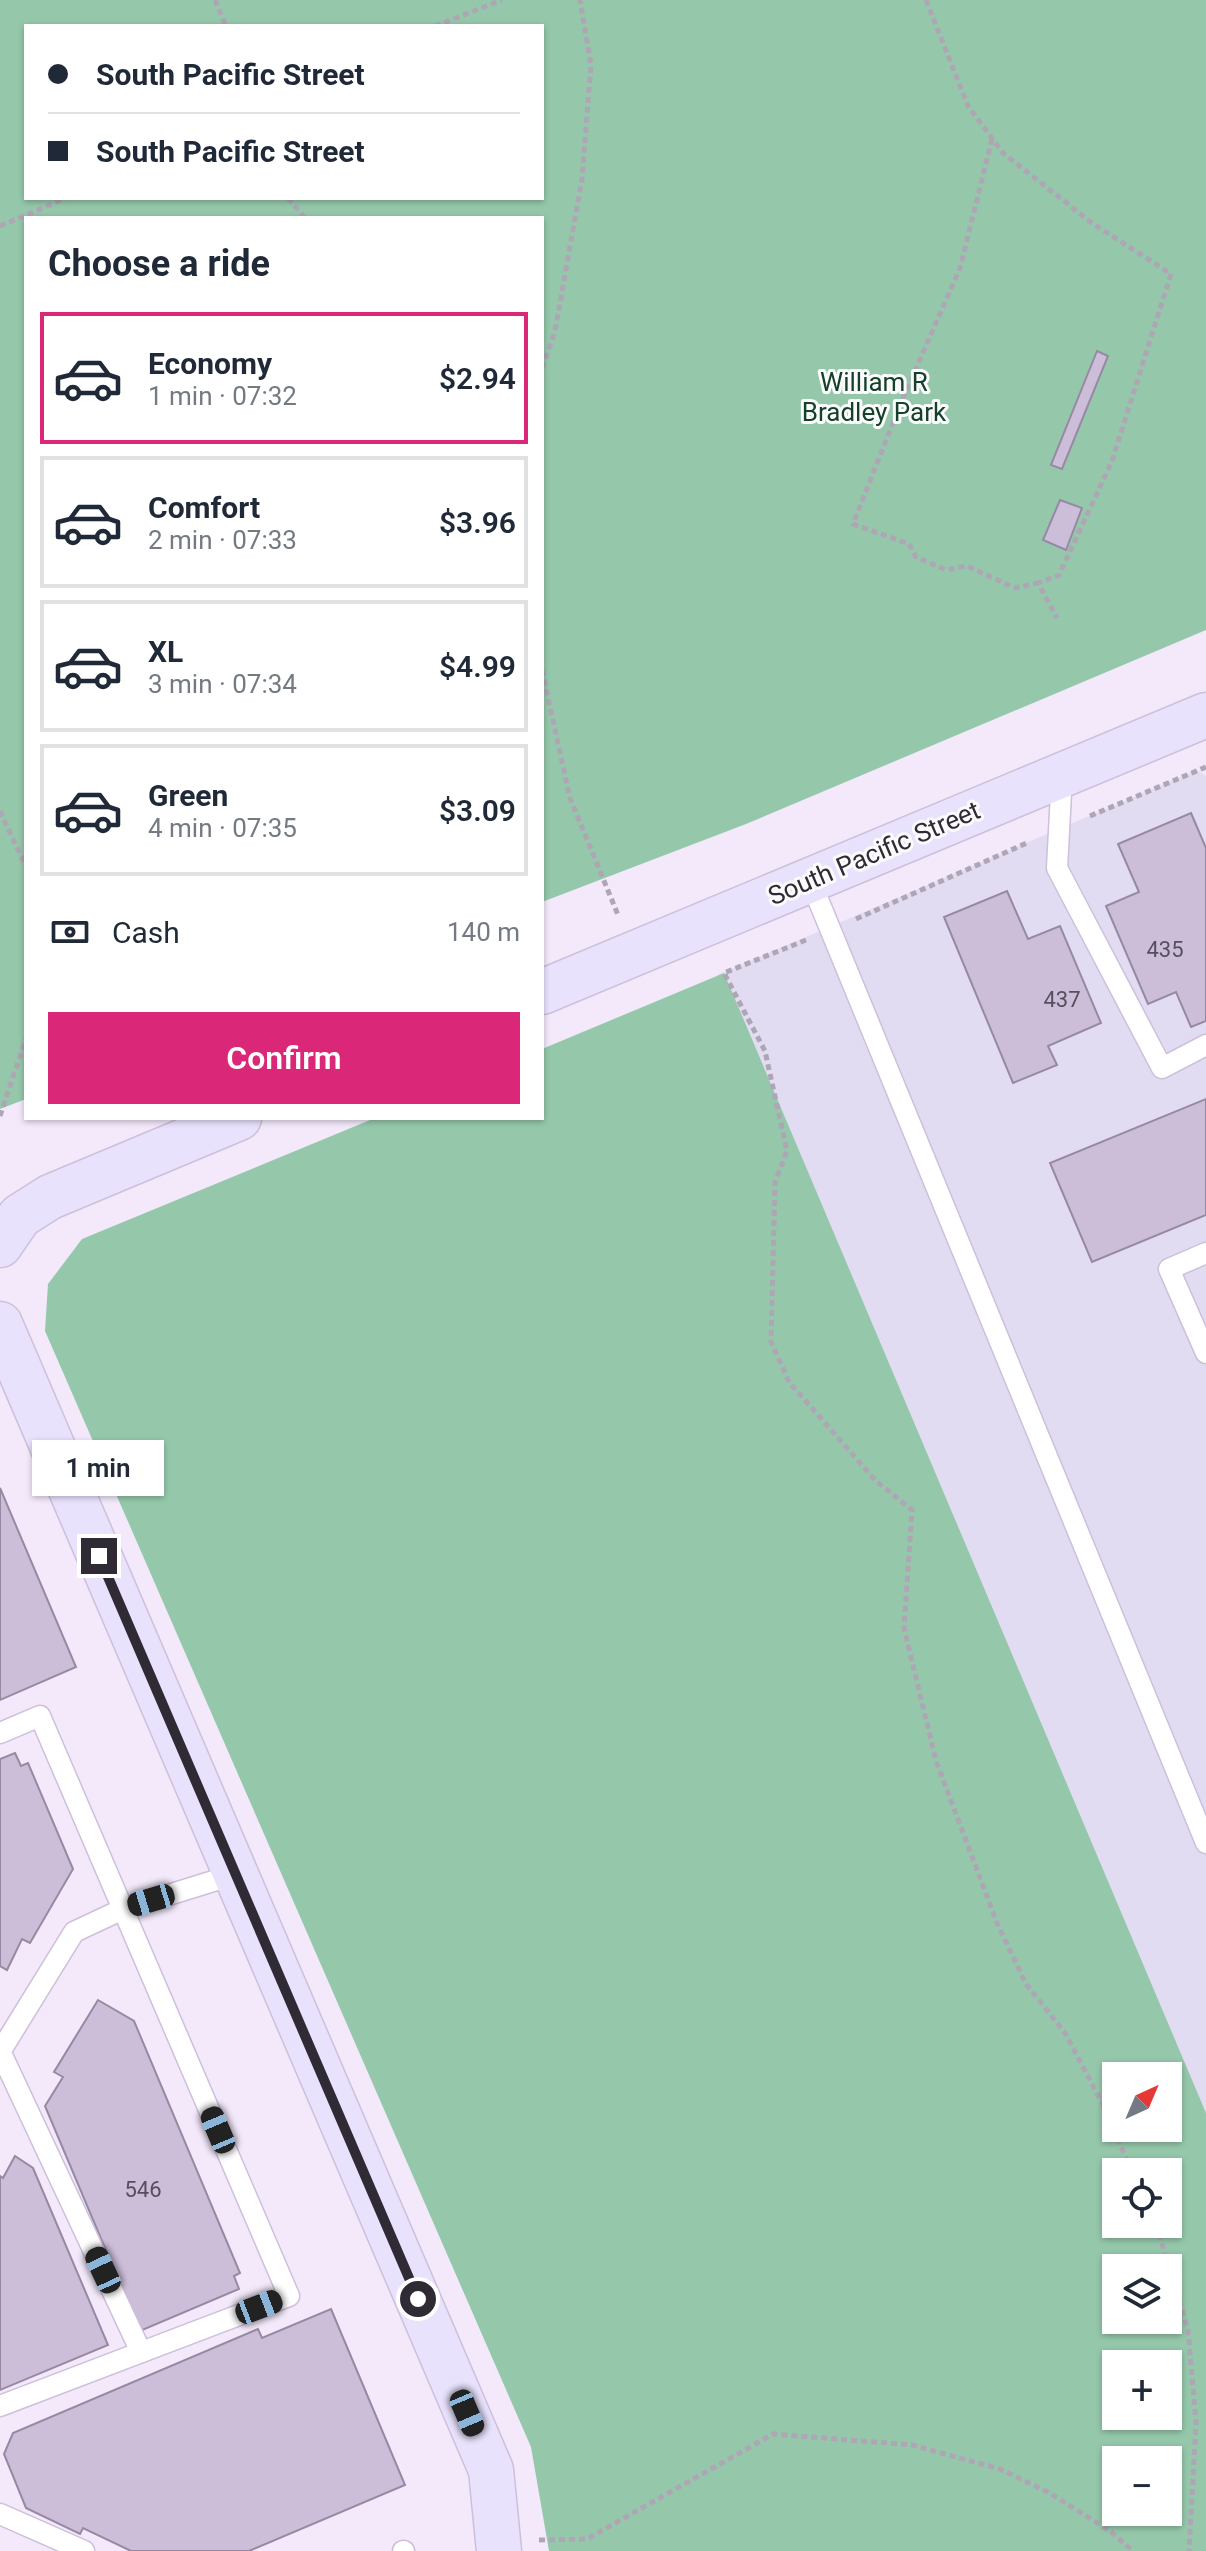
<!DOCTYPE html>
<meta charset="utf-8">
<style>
body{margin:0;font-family:Roboto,sans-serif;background:#f6f6f7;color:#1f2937;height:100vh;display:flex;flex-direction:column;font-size:30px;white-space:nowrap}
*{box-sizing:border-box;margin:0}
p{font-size:26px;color:#747a83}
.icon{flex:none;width:44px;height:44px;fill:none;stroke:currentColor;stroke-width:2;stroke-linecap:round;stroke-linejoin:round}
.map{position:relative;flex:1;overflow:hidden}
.drawer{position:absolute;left:24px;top:216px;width:520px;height:904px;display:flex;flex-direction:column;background:#fff;border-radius:0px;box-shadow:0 2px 6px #0004}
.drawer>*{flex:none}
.guide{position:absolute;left:24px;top:24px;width:520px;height:176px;border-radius:0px;box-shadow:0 2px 6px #0004;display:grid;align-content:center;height:176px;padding:0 24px;background:#fff}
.needle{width:52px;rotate:44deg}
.fabs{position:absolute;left:1102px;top:2062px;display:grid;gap:16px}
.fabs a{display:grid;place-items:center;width:80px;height:80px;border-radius:0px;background:#fff;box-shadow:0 2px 6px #0004;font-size:40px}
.end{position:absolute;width:36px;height:36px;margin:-18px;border:10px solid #302a35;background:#fff;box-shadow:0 0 0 4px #fff}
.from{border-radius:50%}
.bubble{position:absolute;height:56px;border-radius:0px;background:#fff;box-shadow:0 2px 6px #0004;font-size:26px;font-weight:600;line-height:56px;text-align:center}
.car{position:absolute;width:24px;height:48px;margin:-24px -12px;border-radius:10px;box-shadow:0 0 6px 2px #0007;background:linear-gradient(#222 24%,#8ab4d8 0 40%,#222 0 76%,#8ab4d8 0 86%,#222 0)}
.guide b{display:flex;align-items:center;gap:28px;height:76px;font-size:30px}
.guide b+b{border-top:2px solid #e0e1e3}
.guide i{width:20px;height:20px;background:#1f2937}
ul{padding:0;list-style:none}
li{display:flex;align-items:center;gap:24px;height:132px;margin:0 16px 12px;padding:0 8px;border:4px solid #e0e1e3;border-radius:0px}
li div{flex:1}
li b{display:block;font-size:30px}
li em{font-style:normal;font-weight:600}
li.current{border-color:#db2777}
li>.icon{width:72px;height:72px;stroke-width:1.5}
h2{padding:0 24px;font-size:36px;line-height:96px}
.pay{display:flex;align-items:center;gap:20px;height:88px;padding:0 24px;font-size:30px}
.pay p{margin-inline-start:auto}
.button{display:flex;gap:16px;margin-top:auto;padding:16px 24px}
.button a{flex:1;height:92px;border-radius:0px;background:#db2777;color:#fff;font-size:32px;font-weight:600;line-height:92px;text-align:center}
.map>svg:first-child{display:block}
.industrial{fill:#e2dcf2}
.green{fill:#95c8ab;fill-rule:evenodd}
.building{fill:#ccbdd9;stroke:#9789a3;stroke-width:2}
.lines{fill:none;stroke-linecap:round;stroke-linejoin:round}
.lane-casing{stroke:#cebfdb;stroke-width:23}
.secondary-casing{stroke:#cebfdb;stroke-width:47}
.path{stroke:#aea5b5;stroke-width:5;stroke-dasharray:6 4;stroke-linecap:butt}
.lane{stroke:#fff;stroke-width:20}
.secondary{stroke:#e8e2fd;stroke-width:44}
.route{stroke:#302a35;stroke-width:10}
.labels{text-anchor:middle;stroke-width:6;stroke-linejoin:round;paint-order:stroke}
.number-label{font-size:22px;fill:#574f5e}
.park-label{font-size:26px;fill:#13412b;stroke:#fbfbfb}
.street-label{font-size:26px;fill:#302a35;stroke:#fbfbfb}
</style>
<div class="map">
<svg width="1206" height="2551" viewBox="0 0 1206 2551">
<rect width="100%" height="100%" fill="#f3e9fb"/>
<!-- industrial -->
<polygon class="industrial" points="1197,770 1206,776 1206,2122 717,975"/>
<!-- green -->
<g class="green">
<path d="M0 0H1206V630L746 824 542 902V218H26V1099L0 1109ZM26 26H542V198H26Z"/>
<path d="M724 973 1206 2113V2551H549L531 2447 45 1331 48 1284 82 1239 375 1118H542V1049ZM1168 2076V2128H1116V2076ZM1168 2172V2224H1116V2172ZM1168 2268V2320H1116V2268ZM1168 2364V2416H1116V2364ZM1168 2460V2512H1116V2460Z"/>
</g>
<!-- building -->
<g class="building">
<polygon points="1097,351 1108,356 1062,469 1051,465"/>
<polygon points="1060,500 1082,508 1066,550 1043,540"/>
<polygon points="1191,813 1206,848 1206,1021 1191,1027 1176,992 1148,1004 1106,906 1139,892 1118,844"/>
<polygon points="1007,891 1028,939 1060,926 1101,1023 1048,1046 1057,1065 1013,1083 944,917"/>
<polygon points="1206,1099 1206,1215 1092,1262 1050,1163"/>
<polygon points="0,1488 76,1667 0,1700"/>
<polygon points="15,1753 21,1766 28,1763 73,1869 30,1943 22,1939 7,1970 0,1966 0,1759"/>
<polygon points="98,2000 134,2021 240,2273 234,2276 239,2289 140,2331 45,2106 63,2077 54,2072"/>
<polygon points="15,2156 33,2168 108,2345 0,2390 0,2176 3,2178"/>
<polygon points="331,2309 405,2485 249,2551 131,2551 83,2528 80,2534 26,2508 4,2454 13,2433 258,2329 262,2338"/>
</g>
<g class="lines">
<defs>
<g id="lane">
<polyline points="1062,775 1057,868 1162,1068 1206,1045"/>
<polyline points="810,880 1206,1843"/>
<polyline points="1206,1253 1169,1269 1206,1353"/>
<polyline points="0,1733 40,1716 289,2296 0,2406"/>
<polyline points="0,2051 141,2352"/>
<polyline points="0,2052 74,1932 123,1909 236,1874"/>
<polyline points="0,2514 84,2551"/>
<polyline points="403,2551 404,2551"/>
</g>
<g id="secondary">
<polyline points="542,992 1206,715"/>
<polyline points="0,1245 20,1216 50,1197 239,1118"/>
<polyline points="0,1324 491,2470 499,2551"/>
</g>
</defs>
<!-- lane casing -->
<use href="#lane" class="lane-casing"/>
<!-- secondary casing -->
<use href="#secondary" class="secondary-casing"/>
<!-- path -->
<g class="path">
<polyline points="215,0 226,26"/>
<polyline points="926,0 968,106 1003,153 1092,223 1171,274 1112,461 1059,575 1038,583 1057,618"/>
<polyline points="435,26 502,0"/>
<polyline points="992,139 960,268 900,405 853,524 909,544 916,557 946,570 967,566 1015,588 1038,583"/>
<polyline points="288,198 305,218"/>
<polyline points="0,226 66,198"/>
<polyline points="542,368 555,331 582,179 591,65 580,0"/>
<polyline points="542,670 570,798 618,915"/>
<polyline points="0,811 26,867"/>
<polyline points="1090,816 1206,767"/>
<polyline points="856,919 1029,842"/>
<polyline points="806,940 724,973 765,1051 787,1151 775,1182 771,1342 789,1382 876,1481 912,1510 904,1628 936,1761 997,1923 1026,1984 1065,2033 1102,2103 1132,2172"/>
<polyline points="0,1116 26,1038"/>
<polyline points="1156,2224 1188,2330 1196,2422 1189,2551"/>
<polyline points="539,2540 587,2539 773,2434 912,2445 1000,2469 1048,2492 1110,2531 1133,2551"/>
</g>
<!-- lane -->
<use href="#lane" class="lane"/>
<!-- secondary -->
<use href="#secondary" class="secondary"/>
</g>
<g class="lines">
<!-- route -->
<polyline class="route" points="99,1556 418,2299"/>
</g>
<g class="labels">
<!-- number labels -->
<g class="number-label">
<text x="1165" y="957">435</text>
<text x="1062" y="1007">437</text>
<text x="143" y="2197">546</text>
</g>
<!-- park labels -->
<g class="park-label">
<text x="874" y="391">William R<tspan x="874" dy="30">Bradley Park</tspan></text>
</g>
<!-- street labels -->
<g class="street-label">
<text transform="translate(874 853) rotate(-23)" y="9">South Pacific Street</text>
</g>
</g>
</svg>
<div class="fabs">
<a><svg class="needle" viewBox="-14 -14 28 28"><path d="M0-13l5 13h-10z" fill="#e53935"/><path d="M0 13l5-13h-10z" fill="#747a83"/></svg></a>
<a><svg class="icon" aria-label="locate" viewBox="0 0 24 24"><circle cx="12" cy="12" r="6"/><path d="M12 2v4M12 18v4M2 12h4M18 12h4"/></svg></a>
<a><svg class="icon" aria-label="layers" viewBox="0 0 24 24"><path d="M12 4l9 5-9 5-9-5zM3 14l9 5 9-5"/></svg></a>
<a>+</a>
<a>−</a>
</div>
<i class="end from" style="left:418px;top:2299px"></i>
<i class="end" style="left:99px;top:1556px"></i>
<div class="bubble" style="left:32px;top:1440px;width:132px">1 min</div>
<i class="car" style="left:151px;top:1900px;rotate:253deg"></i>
<i class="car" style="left:218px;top:2130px;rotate:337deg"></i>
<i class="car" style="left:103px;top:2270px;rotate:335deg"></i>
<i class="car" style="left:259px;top:2307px;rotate:69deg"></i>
<i class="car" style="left:467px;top:2413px;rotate:157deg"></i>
<div class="guide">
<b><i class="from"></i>South Pacific Street</b>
<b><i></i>South Pacific Street</b>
</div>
<section class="drawer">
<h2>Choose a ride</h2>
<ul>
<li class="current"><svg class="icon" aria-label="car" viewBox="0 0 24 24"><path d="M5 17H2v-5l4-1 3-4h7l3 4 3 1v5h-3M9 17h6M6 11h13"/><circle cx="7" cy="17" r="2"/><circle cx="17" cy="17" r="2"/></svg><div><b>Economy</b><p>1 min · 07:32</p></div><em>$2.94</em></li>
<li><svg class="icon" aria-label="car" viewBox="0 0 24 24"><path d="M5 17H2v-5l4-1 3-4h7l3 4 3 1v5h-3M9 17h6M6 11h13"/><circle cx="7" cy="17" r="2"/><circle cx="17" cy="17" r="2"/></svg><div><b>Comfort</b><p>2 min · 07:33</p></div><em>$3.96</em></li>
<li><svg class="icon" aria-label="car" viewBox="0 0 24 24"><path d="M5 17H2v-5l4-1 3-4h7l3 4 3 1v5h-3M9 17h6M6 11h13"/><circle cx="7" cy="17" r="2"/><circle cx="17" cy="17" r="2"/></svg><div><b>XL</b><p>3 min · 07:34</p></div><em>$4.99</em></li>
<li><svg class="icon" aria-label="car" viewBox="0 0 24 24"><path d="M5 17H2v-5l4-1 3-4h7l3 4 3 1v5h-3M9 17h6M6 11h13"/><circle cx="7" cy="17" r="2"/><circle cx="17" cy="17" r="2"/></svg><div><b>Green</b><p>4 min · 07:35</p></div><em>$3.09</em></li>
</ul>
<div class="pay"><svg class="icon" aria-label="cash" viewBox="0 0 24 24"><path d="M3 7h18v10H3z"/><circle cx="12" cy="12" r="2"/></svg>Cash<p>140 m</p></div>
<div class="button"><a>Confirm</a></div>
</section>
</div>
